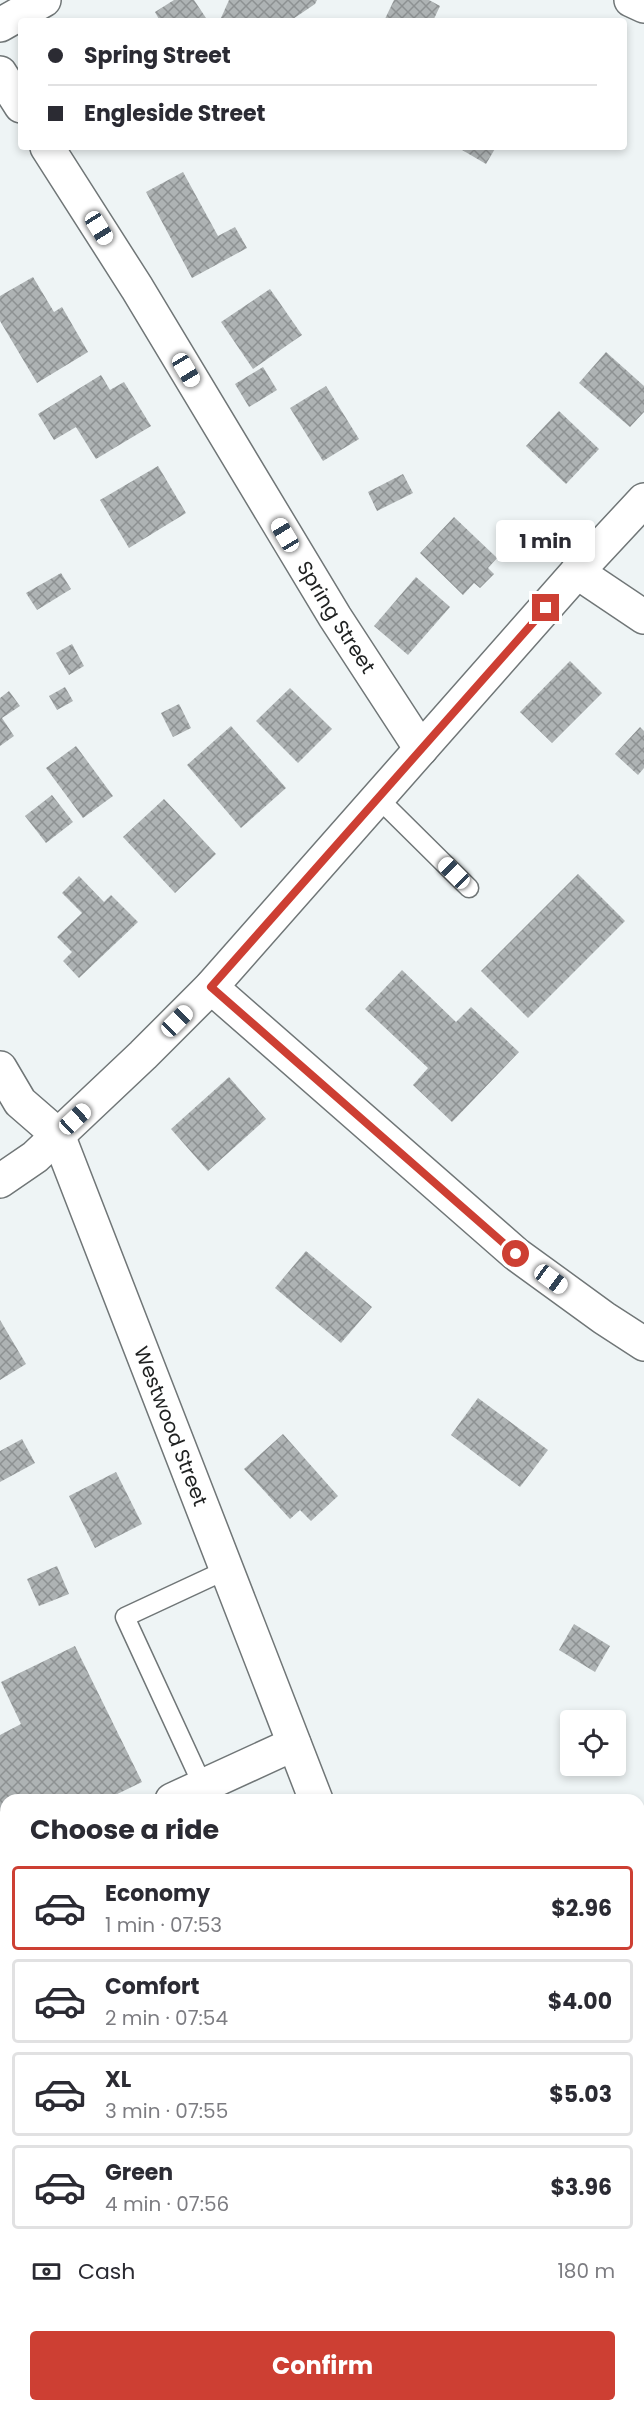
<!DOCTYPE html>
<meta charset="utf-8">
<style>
body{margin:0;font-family:Poppins,sans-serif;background:#f2f2f3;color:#2b2b33;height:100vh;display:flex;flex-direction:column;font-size:22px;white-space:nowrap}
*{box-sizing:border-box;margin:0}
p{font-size:20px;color:#7c7c81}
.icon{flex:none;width:33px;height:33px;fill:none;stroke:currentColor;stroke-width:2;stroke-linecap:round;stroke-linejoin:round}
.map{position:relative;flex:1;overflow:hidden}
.side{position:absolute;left:0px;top:1794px;width:645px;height:618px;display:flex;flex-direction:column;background:#fff;border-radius:18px 18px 0 0;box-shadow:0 3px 9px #0003}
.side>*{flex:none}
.hud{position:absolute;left:18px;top:18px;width:609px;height:132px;border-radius:6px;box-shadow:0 3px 9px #0003;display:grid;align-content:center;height:132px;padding:0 30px;background:#fff}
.tools{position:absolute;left:560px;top:1710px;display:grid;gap:12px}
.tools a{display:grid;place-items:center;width:66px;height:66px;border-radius:6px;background:#fff;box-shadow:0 3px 9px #0003;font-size:30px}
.end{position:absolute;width:27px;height:27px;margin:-14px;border:8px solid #cd3f33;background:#fff;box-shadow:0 0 0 3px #fff}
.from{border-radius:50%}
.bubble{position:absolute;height:42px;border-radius:6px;background:#fff;box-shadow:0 3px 9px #0003;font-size:20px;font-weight:700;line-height:42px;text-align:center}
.car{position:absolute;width:18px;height:36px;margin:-18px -9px;border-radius:8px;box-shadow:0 0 4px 2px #0007;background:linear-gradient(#fff 24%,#345 0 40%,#fff 0 76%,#345 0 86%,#fff 0)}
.hud b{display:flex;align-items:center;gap:21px;height:57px;font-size:22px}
.hud b+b{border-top:2px solid #e1e1e2}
.hud i{width:15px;height:15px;background:#2b2b33}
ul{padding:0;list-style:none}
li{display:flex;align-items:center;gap:18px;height:84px;margin:0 12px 9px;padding:0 18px;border:3px solid #e1e1e2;border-radius:6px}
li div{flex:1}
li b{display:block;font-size:22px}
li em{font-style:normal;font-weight:700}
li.current{border-color:#cd3f33}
li>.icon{width:54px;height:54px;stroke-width:1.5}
h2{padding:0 30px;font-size:27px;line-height:72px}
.pay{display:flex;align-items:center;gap:15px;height:66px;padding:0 30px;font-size:22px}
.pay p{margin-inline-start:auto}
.action{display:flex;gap:12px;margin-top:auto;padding:12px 30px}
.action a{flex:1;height:69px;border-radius:6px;background:#cd3f33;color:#fff;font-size:24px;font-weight:700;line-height:69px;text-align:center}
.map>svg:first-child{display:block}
.building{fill:url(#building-cross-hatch)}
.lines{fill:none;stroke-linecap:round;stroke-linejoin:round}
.service-casing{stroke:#707677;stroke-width:21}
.minor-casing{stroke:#707677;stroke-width:36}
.secondary-casing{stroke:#707677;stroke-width:36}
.service{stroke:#fff;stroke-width:18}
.minor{stroke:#fff;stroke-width:33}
.secondary{stroke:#fff;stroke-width:33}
.route{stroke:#cd3f33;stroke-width:8}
.labels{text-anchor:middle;stroke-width:4.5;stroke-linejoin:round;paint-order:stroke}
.street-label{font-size:20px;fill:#202222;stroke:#fff}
</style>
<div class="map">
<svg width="644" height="2412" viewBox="0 0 644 2412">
<defs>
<pattern id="building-cross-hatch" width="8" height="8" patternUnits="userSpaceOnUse" patternTransform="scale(1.5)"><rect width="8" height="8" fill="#aeb3b4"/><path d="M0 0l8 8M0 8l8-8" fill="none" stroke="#8d9192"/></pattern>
</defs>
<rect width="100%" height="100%" fill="#eef4f5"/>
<!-- building -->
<g class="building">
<polygon points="174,0 194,0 208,21 160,21 155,12"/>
<polygon points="229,0 317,0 315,4 290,21 229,21 221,18"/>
<polygon points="394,0 429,0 440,6 433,21 384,21"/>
<polygon points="457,147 496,147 486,164"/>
<polygon points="183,172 218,236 235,227 247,248 192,278 146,192"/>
<polygon points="33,277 54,312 62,307 88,352 37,383 0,321 0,296"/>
<polygon points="270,289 302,335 253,369 221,322"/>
<polygon points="606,352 644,386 644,412 630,427 579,383"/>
<polygon points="263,367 277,390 249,407 235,384"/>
<polygon points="101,375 110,390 124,382 151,426 96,459 76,427 54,440 38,414"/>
<polygon points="326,386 359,439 323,461 290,408"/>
<polygon points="559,411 599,449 566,484 526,446"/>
<polygon points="158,466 186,513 129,548 100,500"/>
<polygon points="403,474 413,493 377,511 368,492"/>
<polygon points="454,517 497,558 488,568 494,574 480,588 474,583 463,595 420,553"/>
<polygon points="61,573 71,589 37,610 26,593"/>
<polygon points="416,577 450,607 408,655 374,626"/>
<polygon points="72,644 84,666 69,675 56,653"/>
<polygon points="570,661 602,693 552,743 520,712"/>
<polygon points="65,687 73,701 57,710 49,696"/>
<polygon points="290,688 332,729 298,763 256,721"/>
<polygon points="9,691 20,706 2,718 14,736 0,746 0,698"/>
<polygon points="179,704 191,728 173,737 161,713"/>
<polygon points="231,726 286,788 241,828 187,765"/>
<polygon points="640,727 644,731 644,768 638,775 615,754"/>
<polygon points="76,746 113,796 83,818 46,768"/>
<polygon points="52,795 73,822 46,843 25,816"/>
<polygon points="164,799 216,854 175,893 123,837"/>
<polygon points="578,874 625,921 528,1018 481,971"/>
<polygon points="79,876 104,902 111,895 138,922 79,978 63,961 72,952 57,937 82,913 62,893"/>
<polygon points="402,970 456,1022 471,1007 519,1052 452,1122 413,1085 428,1068 365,1009"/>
<polygon points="229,1077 266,1119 208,1171 171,1129"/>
<polygon points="306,1251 372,1307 341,1343 275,1288"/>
<polygon points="0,1320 26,1364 0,1380"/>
<polygon points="478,1398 548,1450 520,1487 451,1435"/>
<polygon points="283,1434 338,1496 311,1521 300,1510 290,1519 244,1469"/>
<polygon points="22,1439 35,1463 0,1482 0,1451"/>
<polygon points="116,1472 142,1524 95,1548 69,1496"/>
<polygon points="57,1566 69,1594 39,1606 27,1579"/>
<polygon points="574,1624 610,1646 595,1672 559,1650"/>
<polygon points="75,1646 142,1782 105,1800 6,1800 6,1833 0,1836 0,1735 21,1724 1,1682"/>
<polygon points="0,1979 6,1992 6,2016 0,2019"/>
<polygon points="6,2036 6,2053 0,2056 0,2038"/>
<polygon points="644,2256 644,2297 639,2291 639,2260"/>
<polygon points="365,2406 431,2406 434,2412 363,2412 361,2408"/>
</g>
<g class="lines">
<defs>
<g id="service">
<polyline points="378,798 469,888"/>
<polyline points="203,1786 125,1617 226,1570"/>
</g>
<g id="minor">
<polyline points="0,25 44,0"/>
<polyline points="0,73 21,106"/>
<path id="s1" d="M47 147 137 288 335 617 421 749"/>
<polyline points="577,572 644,617"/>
<polyline points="211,987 516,1254 604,1318 644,1344"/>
<path id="s2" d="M0 1068 20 1102 58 1135 316 1800"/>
<polyline points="0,1181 35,1157 143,1055 211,987 577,572 644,500"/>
<polyline points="172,1800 294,1744"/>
<polyline points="0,1878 6,1876"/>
<polyline points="0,2390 6,2405"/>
<polyline points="549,2406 551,2412"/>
</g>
<polyline id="secondary" points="631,0 644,6"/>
</defs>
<!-- service casing -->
<use href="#service" class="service-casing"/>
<!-- minor casing -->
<use href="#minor" class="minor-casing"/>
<!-- secondary casing -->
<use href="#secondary" class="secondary-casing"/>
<!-- service -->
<use href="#service" class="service"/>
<!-- minor -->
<use href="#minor" class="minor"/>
<!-- secondary -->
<use href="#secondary" class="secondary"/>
</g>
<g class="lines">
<!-- route -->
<polyline class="route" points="516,1254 211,987 546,608"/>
</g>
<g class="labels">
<!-- street labels -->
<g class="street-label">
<text dy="7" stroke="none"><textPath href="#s1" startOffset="552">Spring Street</textPath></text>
<text dy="7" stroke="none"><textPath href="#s2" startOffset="402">Westwood Street</textPath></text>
</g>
</g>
</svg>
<div class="tools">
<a><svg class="icon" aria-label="locate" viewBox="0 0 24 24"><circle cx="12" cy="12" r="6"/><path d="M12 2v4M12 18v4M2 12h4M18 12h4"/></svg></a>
</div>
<i class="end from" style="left:516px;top:1254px"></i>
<i class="end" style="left:546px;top:608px"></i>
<div class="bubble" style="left:496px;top:520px;width:99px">1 min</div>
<i class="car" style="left:99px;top:228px;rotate:148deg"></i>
<i class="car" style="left:186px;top:370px;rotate:149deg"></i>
<i class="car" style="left:285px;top:535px;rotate:329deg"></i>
<i class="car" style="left:454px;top:873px;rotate:315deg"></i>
<i class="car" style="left:177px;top:1021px;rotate:45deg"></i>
<i class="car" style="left:75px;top:1119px;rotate:47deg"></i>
<i class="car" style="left:551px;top:1279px;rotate:126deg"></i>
<div class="hud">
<b><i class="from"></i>Spring Street</b>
<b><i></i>Engleside Street</b>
</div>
<section class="side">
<h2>Choose a ride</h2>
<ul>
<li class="current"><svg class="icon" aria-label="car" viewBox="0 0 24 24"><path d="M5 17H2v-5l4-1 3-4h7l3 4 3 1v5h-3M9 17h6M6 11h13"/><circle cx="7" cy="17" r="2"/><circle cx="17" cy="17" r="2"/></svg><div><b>Economy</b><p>1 min · 07:53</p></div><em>$2.96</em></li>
<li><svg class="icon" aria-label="car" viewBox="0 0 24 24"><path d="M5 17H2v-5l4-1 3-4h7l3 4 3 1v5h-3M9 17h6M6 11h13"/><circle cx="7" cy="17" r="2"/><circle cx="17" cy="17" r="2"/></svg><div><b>Comfort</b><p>2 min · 07:54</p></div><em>$4.00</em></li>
<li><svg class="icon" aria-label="car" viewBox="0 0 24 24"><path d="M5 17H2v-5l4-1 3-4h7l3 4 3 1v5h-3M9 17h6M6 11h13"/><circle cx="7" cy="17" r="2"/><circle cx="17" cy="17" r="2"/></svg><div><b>XL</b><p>3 min · 07:55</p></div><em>$5.03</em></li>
<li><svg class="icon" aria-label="car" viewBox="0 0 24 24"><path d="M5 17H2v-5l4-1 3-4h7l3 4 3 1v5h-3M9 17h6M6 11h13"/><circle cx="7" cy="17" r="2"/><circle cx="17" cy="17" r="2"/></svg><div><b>Green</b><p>4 min · 07:56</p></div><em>$3.96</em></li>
</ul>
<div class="pay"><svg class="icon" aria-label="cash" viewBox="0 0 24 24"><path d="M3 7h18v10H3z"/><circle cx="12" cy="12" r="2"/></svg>Cash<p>180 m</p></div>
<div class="action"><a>Confirm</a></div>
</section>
</div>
